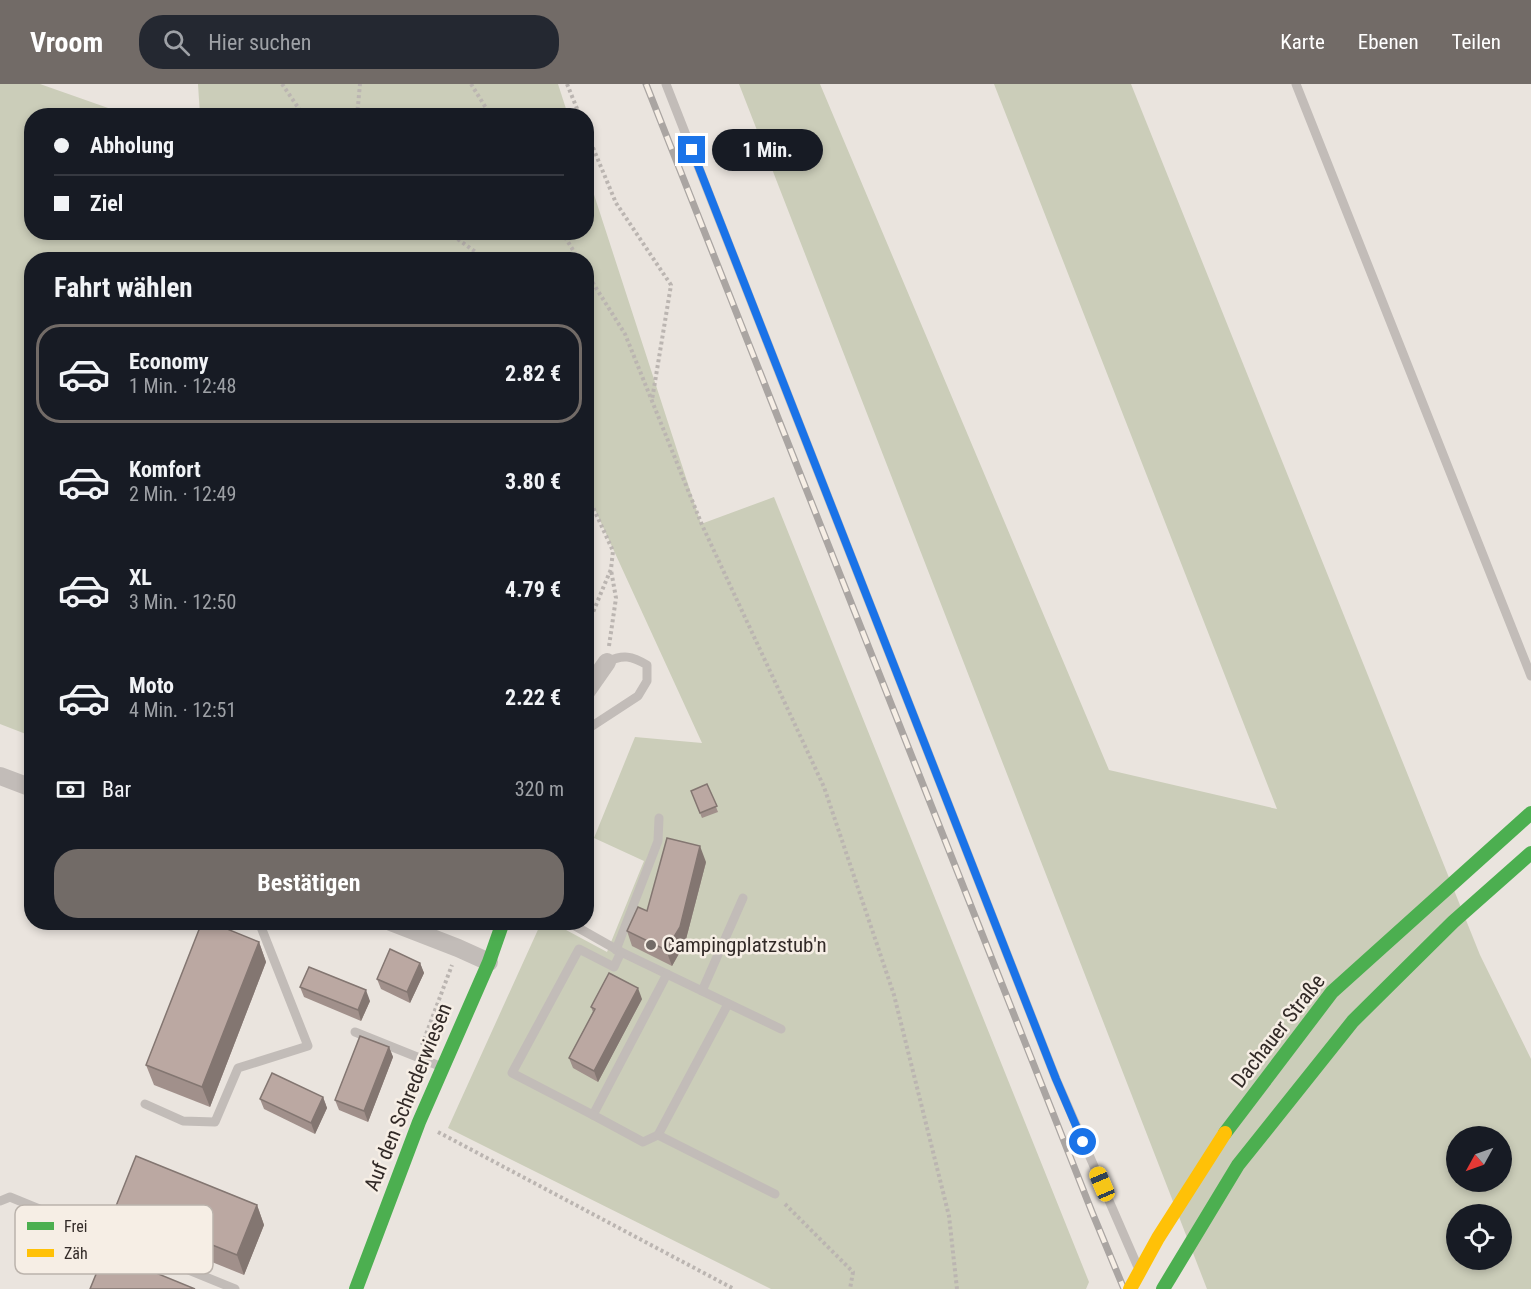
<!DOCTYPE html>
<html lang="de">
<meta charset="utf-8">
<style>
body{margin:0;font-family:"Roboto Condensed",sans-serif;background:#242831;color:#f1f3f6;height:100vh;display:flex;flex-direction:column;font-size:22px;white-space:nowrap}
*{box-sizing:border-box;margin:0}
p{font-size:20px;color:#9ea1a6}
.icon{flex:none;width:33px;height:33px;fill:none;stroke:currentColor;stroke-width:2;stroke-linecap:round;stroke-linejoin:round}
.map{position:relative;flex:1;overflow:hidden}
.drawer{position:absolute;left:24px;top:168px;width:570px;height:678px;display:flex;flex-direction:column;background:#171b24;border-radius:24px;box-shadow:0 3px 9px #0003}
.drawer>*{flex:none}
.top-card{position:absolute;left:24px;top:24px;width:570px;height:132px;border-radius:24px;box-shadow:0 3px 9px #0003;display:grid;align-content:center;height:132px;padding:0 30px;background:#171b24}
.needle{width:39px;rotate:230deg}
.fabs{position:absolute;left:1446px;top:1042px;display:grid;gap:12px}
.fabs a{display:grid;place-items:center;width:66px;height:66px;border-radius:50%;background:#171b24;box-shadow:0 3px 9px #0003;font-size:30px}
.end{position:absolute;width:27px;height:27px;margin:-14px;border:8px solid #1a73e8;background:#fff;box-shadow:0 0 0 3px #fff}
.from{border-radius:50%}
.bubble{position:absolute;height:42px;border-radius:21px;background:#171b24;box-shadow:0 3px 9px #0003;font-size:20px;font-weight:700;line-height:42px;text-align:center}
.car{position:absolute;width:18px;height:36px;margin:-18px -9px;border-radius:8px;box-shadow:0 0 4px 2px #0007;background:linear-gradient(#f5c518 24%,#345 0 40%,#f5c518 0 76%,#345 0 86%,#f5c518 0)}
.top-card b{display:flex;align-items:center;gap:21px;height:57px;font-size:22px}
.top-card b+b{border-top:2px solid #363941}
.top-card i{width:15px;height:15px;background:#f1f3f6}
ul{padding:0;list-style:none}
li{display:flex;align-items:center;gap:18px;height:99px;margin:0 12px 9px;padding:0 18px;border:3px solid transparent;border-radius:24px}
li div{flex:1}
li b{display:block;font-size:22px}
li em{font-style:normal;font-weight:700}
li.on{border-color:#726b67}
li>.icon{width:54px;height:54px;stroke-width:1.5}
h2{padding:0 30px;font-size:27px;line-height:72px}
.pay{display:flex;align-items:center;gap:15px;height:66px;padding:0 30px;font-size:22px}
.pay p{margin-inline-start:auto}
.button{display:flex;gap:12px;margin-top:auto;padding:12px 30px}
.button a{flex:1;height:69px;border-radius:24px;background:#726b67;color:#fff;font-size:24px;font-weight:700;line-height:69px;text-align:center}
header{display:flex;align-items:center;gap:36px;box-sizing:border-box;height:84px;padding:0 30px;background:#726b67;color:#fff}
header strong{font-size:28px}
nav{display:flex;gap:33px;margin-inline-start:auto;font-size:21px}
.search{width:420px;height:54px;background:#242831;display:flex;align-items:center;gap:15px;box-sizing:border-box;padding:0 21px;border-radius:24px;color:#9ea1a6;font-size:22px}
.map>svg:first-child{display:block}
.green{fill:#cbcdb9;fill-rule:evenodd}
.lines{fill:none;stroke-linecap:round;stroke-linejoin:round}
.path{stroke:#bbb5b1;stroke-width:4;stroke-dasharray:3 3;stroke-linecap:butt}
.lane{stroke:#c2bcb8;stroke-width:9}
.street{stroke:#c2bcb8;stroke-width:18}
.fast{stroke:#4caf50;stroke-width:14}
.rail-casing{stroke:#aaa5a2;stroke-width:7}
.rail{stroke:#f6eee5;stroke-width:4.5;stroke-dasharray:14;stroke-linecap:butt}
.fast-bridge{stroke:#4caf50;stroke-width:14}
.slow-bridge{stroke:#ffc107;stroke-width:14}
.wall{fill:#a1908b}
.shaded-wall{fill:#837671}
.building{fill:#bba8a2;stroke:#837671;stroke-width:1.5}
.route{stroke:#1a73e8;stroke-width:8}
.poi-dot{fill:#726b67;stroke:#f6eee5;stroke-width:2}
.labels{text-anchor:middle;stroke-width:5;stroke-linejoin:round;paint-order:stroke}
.poi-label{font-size:21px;fill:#322a27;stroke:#f6eee5;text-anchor:start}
.street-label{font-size:21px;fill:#322a27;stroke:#f6eee5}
.key{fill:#f6eee5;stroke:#bbb3ac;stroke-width:1.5}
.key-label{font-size:16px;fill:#322a27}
</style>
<header>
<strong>Vroom</strong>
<div class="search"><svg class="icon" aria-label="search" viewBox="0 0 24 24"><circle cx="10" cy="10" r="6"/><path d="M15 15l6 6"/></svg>Hier suchen</div>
<nav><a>Karte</a><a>Ebenen</a><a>Teilen</a></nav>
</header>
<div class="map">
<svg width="1531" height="1205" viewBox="0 0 1531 1205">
<rect width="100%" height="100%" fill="#eae4de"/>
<!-- green -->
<g class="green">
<polygon points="0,0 40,0 128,31 32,32 32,148 586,148 587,89 701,440 774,413 1089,1198 1086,1205 771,1205 448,1044 541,839 553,839 607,868 644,777 594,754 635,653 702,659 587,408 586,176 32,176 31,652 0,640"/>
<polygon points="198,0 558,0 568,31 200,31"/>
<path d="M739 0H820L1109 686 1277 725 994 0H1131L1480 871 1531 975V1205H1207ZM1456 1053H1502V1098H1456ZM1456 1131H1502V1176H1456Z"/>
</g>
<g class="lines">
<!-- path -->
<g class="path">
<polyline points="282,0 304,32"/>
<polyline points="471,0 491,32"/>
<polyline points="567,0 580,32"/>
<polyline points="357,32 360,0"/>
<polyline points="586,47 616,119 671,201 652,316"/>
<polyline points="448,148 477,169 479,176"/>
<polyline points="562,148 579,176"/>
<polyline points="586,188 625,250 702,441 824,703 894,911 949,1132 957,1205"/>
<polyline points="586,408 613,467 611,485 586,545"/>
<polyline points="609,562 616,514 611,486"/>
<polyline points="422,961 452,881"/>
<polyline points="438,1048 734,1205"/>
<polyline points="785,1120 853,1188 850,1205"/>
</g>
<!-- lane -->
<g class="lane">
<polyline points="666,0 1056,995 1137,1181"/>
<polyline points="1296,0 1531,592"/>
<path d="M586 646 638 612 647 597V581C632 572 623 570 607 578"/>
<polyline points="568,838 621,868 781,945"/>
<polyline points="616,866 658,757 659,734"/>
<polyline points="667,890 593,1031 643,1058 658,1051 728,920"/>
<polyline points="702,907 743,814"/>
<polyline points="355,948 442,983"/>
<polyline points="145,1020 183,1037 215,1038 238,984 308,962 259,838"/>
<polyline points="593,1031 512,989 579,865 614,883 621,868"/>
<polyline points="658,1051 775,1110"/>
<polyline points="0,1117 10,1113 235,1205"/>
</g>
<!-- street -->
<g class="street">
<polyline points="586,608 607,578"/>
<polyline points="0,692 32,704"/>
<polyline points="391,838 458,864 489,878"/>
</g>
<!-- fast -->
<g class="fast">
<polyline points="356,1205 419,1038 489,878 503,838"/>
<polyline points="1163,1205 1238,1081 1353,937 1453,838 1531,769"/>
</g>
<defs>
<polyline id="rail" points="646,0 1092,1128 1124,1205"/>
</defs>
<!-- rail casing -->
<use href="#rail" class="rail-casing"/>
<!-- rail -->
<use href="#rail" class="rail"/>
<!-- fast-bridge -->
<polyline class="fast-bridge" points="1225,1049 1332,908 1531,729"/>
<!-- slow-bridge -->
<polyline class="slow-bridge" points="1130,1205 1158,1154 1225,1049"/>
</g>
<!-- wall -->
<g class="wall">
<polygon points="707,700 718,728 702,734 691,707"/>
<polygon points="706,778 685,859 672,882 632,862 627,847 647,827"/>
<polygon points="429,838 445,838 443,844"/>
<polygon points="259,858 266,878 210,1023 154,1001 146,981"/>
<polygon points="420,879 424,889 410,919 381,905 377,895"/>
<polygon points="300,903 370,917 361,937 304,913"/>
<polygon points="642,915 598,998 573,984 569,974 593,928 591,923"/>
<polygon points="389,963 393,973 368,1038 339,1026 335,1016"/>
<polygon points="323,1013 327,1024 315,1050 264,1025 260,1015"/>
<polygon points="257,1121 264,1141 244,1191 123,1142 116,1122"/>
</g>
<!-- shaded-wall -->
<g class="shaded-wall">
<polygon points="700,762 706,778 685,859 672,882 666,866"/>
<polygon points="259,858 266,878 210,1023 202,1003"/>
<polygon points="420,879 424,889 410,919 407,908"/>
<polygon points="638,904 642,915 598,998 594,987"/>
<polygon points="366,906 370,917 361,937 358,926"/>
<polygon points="389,963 393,973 368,1038 364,1027"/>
<polygon points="323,1013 327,1024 315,1050 311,1039"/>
<polygon points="257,1121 264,1141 244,1191 237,1171"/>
</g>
<!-- building -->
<g class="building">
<polygon points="707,700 717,722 700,729 691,707"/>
<polygon points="667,754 700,762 680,843 666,866 627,847 638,823 647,827"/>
<polygon points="202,838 210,838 259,858 202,1003 146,981"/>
<polygon points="390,865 420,879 407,908 377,895"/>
<polygon points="309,883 366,906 358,926 300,903"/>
<polygon points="609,889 638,904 594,987 569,974 595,925 591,923"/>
<polygon points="360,952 389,963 364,1027 335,1016"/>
<polygon points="272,989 323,1013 311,1039 260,1015"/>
<polygon points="136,1072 257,1121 237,1171 116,1122"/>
<polygon points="105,1168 195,1205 90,1205"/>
</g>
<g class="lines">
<!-- route -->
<polyline class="route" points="692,66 1056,995 1083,1058"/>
</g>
<!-- markers -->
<circle class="poi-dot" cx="651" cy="861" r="6"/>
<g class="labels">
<!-- poi labels -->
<g class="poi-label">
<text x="663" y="868">Campingplatzstub'n</text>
</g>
<!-- street labels -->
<g class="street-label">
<text transform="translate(1278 947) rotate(-52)" y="7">Dachauer Straße</text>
<text transform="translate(408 1013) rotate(-68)" y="7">Auf den Schrederwiesen</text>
</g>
</g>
<!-- legend -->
<rect x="15" y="1121" width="198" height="69" rx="9" class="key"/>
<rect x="27" y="1138" width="27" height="8" fill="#4caf50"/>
<rect x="27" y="1165" width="27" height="8" fill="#ffc107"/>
<g class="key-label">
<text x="64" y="1148">Frei</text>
<text x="64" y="1175">Zäh</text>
</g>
</svg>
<div class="fabs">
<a><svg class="needle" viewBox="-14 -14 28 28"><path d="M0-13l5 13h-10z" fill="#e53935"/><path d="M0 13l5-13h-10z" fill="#9ea1a6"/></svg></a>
<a><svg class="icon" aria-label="locate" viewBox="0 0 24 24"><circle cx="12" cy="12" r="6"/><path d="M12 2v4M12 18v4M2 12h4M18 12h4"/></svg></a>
</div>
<i class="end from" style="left:1083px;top:1058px"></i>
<i class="end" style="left:692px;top:66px"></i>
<div class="bubble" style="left:712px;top:45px;width:111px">1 Min.</div>
<i class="car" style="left:1102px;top:1100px;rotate:337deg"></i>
<div class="top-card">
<b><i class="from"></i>Abholung</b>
<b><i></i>Ziel</b>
</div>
<section class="drawer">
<h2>Fahrt wählen</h2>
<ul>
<li class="on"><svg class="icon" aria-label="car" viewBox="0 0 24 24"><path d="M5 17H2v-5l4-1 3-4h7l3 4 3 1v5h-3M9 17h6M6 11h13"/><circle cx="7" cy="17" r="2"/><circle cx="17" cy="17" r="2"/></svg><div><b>Economy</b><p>1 Min. · 12:48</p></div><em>2.82 €</em></li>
<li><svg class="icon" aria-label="car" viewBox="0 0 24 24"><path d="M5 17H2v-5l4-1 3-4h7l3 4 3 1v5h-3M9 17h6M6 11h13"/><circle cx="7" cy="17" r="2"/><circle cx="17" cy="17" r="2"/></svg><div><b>Komfort</b><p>2 Min. · 12:49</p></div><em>3.80 €</em></li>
<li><svg class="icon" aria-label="car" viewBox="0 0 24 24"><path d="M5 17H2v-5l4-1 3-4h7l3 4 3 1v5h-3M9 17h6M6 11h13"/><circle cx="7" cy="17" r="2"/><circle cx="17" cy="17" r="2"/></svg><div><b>XL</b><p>3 Min. · 12:50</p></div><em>4.79 €</em></li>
<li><svg class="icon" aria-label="car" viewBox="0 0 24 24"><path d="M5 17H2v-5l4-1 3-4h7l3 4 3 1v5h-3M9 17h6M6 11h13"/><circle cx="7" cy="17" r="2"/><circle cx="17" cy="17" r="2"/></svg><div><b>Moto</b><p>4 Min. · 12:51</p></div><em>2.22 €</em></li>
</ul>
<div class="pay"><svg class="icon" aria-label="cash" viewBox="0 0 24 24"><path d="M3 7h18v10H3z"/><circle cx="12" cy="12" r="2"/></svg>Bar<p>320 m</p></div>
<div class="button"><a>Bestätigen</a></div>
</section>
</div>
